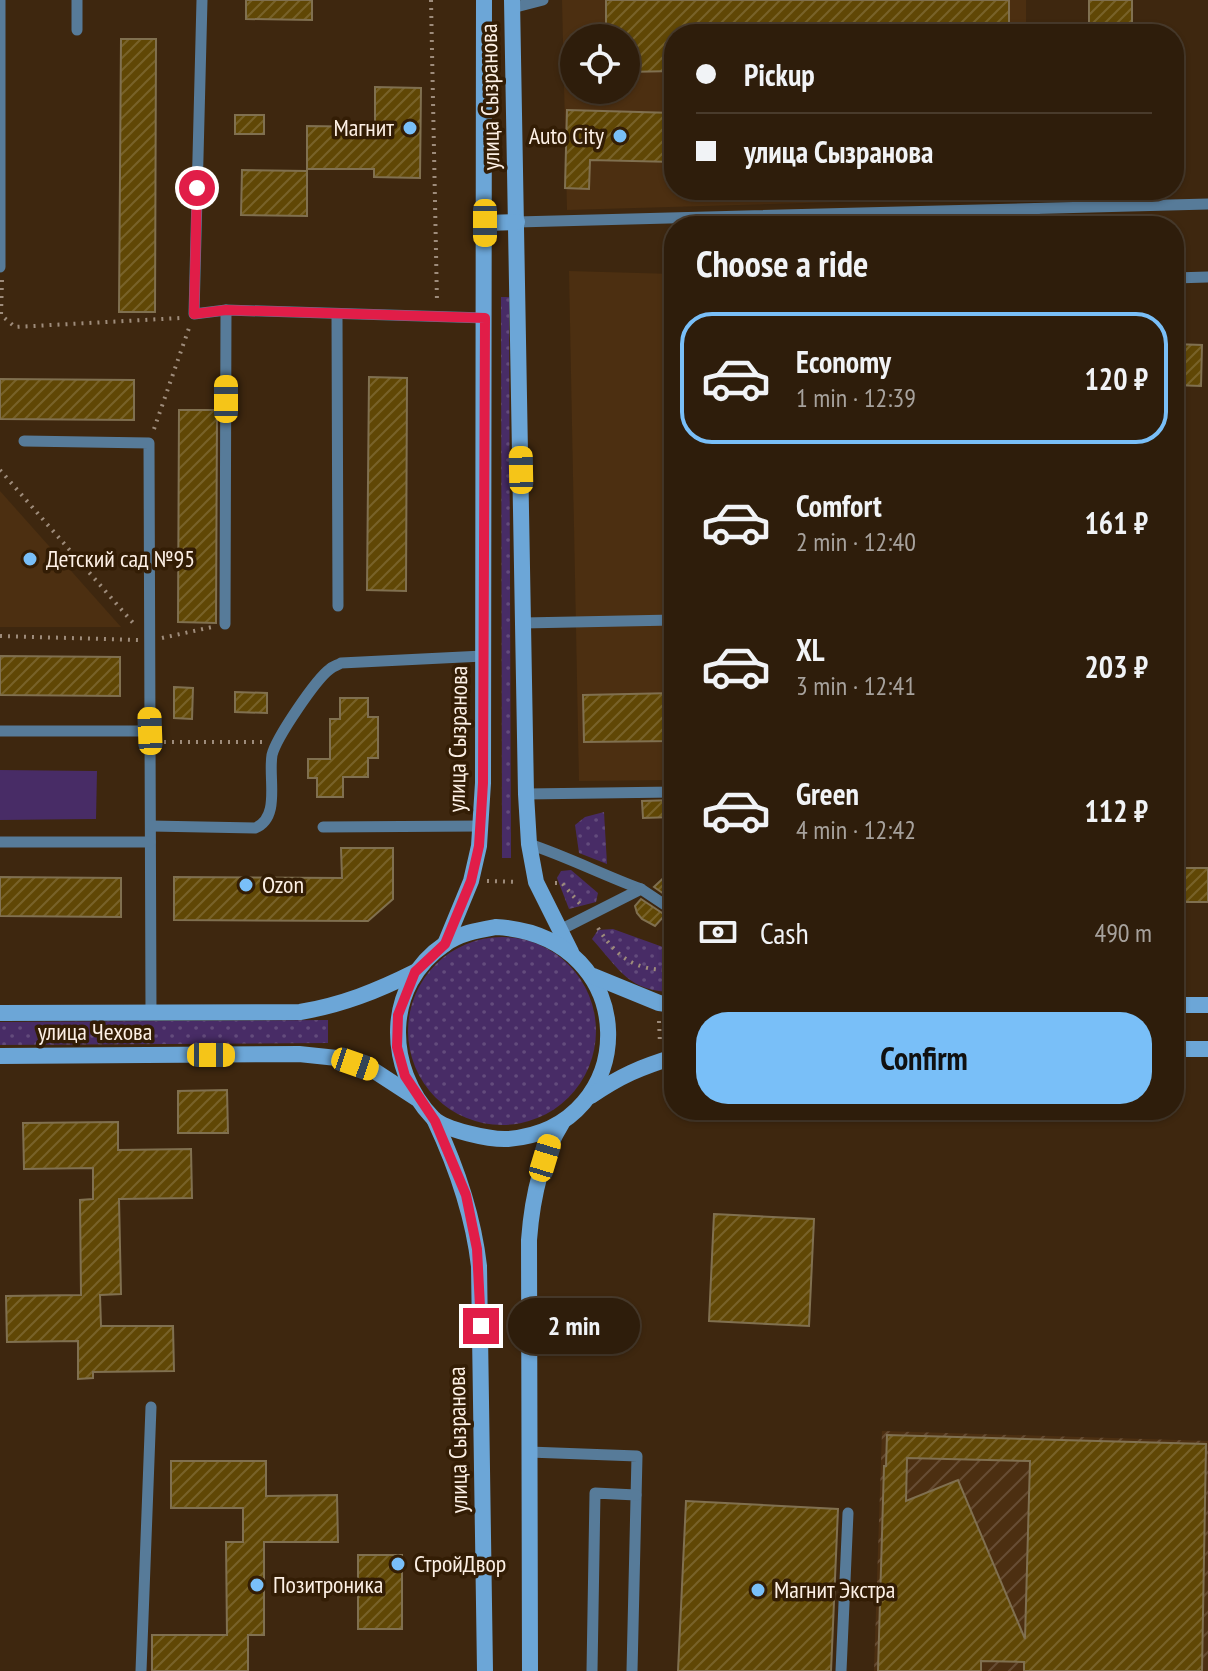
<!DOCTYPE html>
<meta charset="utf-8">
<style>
body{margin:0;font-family:"PT Sans Narrow",sans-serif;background:#3a2a19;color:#f1f3f6;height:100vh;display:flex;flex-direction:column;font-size:30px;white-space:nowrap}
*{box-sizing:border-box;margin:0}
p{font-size:26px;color:#a7a29d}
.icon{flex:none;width:44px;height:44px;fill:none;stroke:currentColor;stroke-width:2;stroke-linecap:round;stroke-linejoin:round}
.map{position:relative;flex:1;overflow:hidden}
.panel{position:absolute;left:664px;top:216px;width:520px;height:904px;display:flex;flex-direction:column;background:#2e1d0b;border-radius:32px;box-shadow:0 2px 6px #0004,0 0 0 2px #493b2c}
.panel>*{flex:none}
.guide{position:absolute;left:664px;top:24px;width:520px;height:176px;border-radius:32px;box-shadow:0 2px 6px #0004,0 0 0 2px #493b2c;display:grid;align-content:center;height:176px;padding:0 32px;background:#2e1d0b}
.buttons{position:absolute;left:560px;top:24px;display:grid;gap:16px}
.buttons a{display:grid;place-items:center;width:80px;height:80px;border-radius:50%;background:#2e1d0b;box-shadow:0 2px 6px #0004,0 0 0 2px #493b2c;font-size:40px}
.end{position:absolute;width:36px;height:36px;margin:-18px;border:10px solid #e11d48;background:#fff;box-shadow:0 0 0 4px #fff}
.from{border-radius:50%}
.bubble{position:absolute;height:56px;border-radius:28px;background:#2e1d0b;box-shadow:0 2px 6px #0004,0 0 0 2px #493b2c;font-size:26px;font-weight:700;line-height:56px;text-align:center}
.car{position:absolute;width:24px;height:48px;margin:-24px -12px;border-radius:10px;box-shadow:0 0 6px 2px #0007;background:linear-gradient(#f5c518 24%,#345 0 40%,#f5c518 0 76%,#345 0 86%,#f5c518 0)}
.guide b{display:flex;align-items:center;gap:28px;height:76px;font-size:30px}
.guide b+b{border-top:2px solid #493b2c}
.guide i{width:20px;height:20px;background:#f1f3f6}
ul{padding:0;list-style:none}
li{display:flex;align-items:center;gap:24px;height:132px;margin:0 16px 12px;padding:0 16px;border:4px solid transparent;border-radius:32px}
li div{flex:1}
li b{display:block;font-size:30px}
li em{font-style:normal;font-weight:700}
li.selected{border-color:#79bff8}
li>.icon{width:72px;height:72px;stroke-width:1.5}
h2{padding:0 32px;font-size:36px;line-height:96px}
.pay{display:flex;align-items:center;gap:20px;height:88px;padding:0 32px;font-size:30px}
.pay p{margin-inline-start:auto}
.primary-button{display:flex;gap:16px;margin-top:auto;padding:16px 32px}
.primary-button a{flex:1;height:92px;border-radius:32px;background:#79bff8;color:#111;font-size:32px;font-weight:700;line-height:92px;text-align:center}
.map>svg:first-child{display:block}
.built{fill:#4c2f11;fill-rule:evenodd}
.industrial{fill:url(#industrial-furrows)}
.green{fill:url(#green-dots)}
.pitch{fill:#482c66}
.building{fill:url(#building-hatch);stroke:#807050;stroke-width:2;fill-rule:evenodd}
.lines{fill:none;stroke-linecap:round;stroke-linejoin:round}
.path{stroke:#9e8c7b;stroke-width:4;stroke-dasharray:2 6;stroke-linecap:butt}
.lane{stroke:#577b99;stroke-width:11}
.secondary{stroke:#6ca6d7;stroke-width:16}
.route{stroke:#e11d48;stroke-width:10}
.poi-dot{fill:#79bff8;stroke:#331d05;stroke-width:3}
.labels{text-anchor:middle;stroke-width:7;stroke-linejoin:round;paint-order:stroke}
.street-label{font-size:24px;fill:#fdf0e5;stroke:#331d05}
.poi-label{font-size:24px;fill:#fdf0e5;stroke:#331d05;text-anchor:start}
</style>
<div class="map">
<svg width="1208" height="1671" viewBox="0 0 1208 1671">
<defs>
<pattern id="industrial-furrows" width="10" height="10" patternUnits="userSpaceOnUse" patternTransform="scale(2)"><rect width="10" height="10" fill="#4c2f11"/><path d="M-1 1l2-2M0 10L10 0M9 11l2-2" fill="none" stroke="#674d34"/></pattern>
<pattern id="green-dots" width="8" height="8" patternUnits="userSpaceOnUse" patternTransform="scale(2)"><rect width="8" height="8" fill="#482c66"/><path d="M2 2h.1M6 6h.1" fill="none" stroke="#634b7c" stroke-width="1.8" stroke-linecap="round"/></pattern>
<pattern id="building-hatch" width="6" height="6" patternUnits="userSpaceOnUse" patternTransform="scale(2)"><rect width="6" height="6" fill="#604705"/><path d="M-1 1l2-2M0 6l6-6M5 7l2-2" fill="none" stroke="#786229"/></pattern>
</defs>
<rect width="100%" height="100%" fill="#3e270f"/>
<!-- built -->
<g class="built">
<path d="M562 0H1026V34H674V190H1049L1051 196 567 210ZM574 38H626V90H574Z"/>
<polygon points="569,271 674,274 674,780 579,781"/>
<polygon points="0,491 121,627 0,627"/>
</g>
<!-- industrial -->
<polygon class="industrial" points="882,1431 1208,1441 1208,1671 874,1671"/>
<!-- green -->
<g class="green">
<polygon points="501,297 509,297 511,858 502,858"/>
<polygon points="604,812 607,864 579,853 575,825 585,817"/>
<polygon points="571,870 598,893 596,902 569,909 557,878 561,871"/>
<path d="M613 929 674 951V992C629 992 620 970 592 939L598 930Z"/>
<circle cx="502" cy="1031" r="94"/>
<polygon points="328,1020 328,1043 0,1045 0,1022"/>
</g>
<!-- pitch -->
<polygon class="pitch" points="0,770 97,771 96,819 0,820"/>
<!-- building -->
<g class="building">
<polygon points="246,0 312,0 312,20 246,19"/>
<polygon points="606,0 1009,0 1009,34 674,34 674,71 626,72 626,38 606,38"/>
<rect x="1089" y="0" width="43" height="34"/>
<polygon points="121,39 156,39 155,312 119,312"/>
<polygon points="375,87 421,88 420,178 374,177 374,169 307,169 307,126 375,127"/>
<polygon points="567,110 674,113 674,162 590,160 589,189 565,188"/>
<rect x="235" y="115" width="29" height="19"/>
<polygon points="242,170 307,171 307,216 241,215"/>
<polygon points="1174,344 1202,345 1201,386 1174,385"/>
<polygon points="369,377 407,378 406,591 367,590"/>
<polygon points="0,379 134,380 134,420 0,419"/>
<polygon points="179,410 217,410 216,623 178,622"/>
<polygon points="0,656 120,657 120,696 0,695"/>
<polygon points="174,687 193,688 192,719 174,718"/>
<polygon points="235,692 267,693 267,713 235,712"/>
<polygon points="674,693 674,741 584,742 583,695"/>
<polygon points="340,698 368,698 368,717 378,717 378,758 368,758 368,777 343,777 343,797 317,797 317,778 308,778 308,759 330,759 330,719 340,719"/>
<polygon points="674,800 674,817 643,818 642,801"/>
<polygon points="341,848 393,848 393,899 368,921 174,920 174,877 342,878"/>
<polygon points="674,868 674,901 654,887"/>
<rect x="1174" y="868" width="34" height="34"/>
<polygon points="0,877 121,878 121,917 0,916"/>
<polygon points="641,899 665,915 655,926 642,919 637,913 635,906"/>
<polygon points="227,1090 228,1133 178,1133 178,1091"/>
<polygon points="118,1122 118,1150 191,1149 192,1198 119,1199 121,1294 100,1295 101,1326 173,1326 174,1371 93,1372 93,1378 78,1379 78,1341 7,1342 6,1296 81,1295 80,1200 93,1199 93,1168 24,1169 23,1123"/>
<polygon points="714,1214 814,1219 809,1326 709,1321"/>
<path d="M887 1435 1206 1444 1202 1671H1024V1662L981 1661V1671H878L884 1466H886ZM907 1458 1030 1461 1025 1639 958 1480 906 1501Z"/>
<polygon points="171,1461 266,1461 266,1496 337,1495 338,1542 264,1542 264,1635 248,1635 248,1671 152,1671 152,1635 227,1635 226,1542 243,1542 243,1508 171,1508"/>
<polygon points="686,1501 838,1509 831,1671 678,1671"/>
<rect x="358" y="1555" width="44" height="74"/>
</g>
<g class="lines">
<!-- path -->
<g class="path">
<polyline points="431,0 437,302"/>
<polyline points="2,280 1,315 15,327 180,318"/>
<polyline points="154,429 189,328"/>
<polyline points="0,470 134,624"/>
<polyline points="0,636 138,640"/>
<polyline points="162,638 212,627"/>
<polyline points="164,742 264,742"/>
<polyline points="487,881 519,882"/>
<polyline points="555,883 562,883 581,905"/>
<path d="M598 928C618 959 636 971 674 970"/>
<polyline points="659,1021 660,1044"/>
<polyline points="664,1076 671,1100"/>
</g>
<!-- lane -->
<g class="lane">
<polyline points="77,0 77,30"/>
<polyline points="202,0 194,314 226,310 485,318"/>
<polyline points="512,8 543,0"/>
<polyline points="1034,209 1035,226"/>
<polyline points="517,222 1208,204"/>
<polyline points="0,267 0,0"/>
<polyline points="1174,278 1208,277"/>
<polyline points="337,315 338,606"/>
<polyline points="523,623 674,620"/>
<polyline points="225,624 226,310"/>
<polyline points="0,731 150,731 149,443 24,441"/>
<polyline points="150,731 151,1012"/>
<polyline points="526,794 674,792"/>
<path d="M151 826 255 828C281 818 268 778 272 755 276 738 316 679 330 669 333 666 338 665 341 663L483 656"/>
<polyline points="323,827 481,826"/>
<polyline points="0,842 150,842"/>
<path d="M529 844C568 857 603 875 641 889"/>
<polyline points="560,930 641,889 674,911"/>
<polyline points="529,1452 637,1456 632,1671"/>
<polyline points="141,1671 151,1407"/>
<polyline points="592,1671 595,1493 636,1495"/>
<polyline points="841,1671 848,1513"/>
</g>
<!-- secondary -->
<g class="secondary">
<polyline points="512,0 526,794 529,844 536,882 571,952"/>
<polyline points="485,223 517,222"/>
<path d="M496 927C645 936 642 1128 508 1139 491 1140 444 1130 433 1118 385 1068 384 985 445 944 460 933 479 930 496 927Z"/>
<polyline points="445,944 471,881 479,846 483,783 484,0"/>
<polyline points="593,976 659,1003 674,1005"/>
<polyline points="1174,1005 1208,1005"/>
<path d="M0 1013 300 1012C342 1005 377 991 415 972"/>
<polyline points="1174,1049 1208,1049"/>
<polyline points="0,1056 299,1054 337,1058 373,1070 416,1098"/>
<path d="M591 1096C620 1076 641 1067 674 1057"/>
<path d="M435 1121C457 1168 473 1214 479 1266L485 1671"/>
<path d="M530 1671 529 1240C532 1200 540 1158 562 1123"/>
</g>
</g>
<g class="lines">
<!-- route -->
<polyline class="route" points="197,188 194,314 226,310 485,318 483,783 479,846 471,881 445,944 415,972 398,1015 397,1047 405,1076 435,1121 466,1195 477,1249 481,1326"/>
</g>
<!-- markers -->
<g class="poi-dot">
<circle cx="410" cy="128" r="8"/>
<circle cx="620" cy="136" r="8"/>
<circle cx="30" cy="559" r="8"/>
<circle cx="246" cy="885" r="8"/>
<circle cx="398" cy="1564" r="8"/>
<circle cx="257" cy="1585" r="8"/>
<circle cx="758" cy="1590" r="8"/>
</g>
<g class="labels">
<!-- street labels -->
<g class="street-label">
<text transform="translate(490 97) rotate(-91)" y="8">улица Сызранова</text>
<text transform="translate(458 739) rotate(-89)" y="8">улица Сызранова</text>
<text x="95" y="1040">улица Чехова</text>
<text transform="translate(458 1440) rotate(-91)" y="8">улица Сызранова</text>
</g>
<!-- poi labels -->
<g class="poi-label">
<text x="394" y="136" text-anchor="end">Магнит</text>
<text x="604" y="144" text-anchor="end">Auto City</text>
<text x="46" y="567">Детский сад №95</text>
<text x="262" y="893">Ozon</text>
<text x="414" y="1572">СтройДвор</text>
<text x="273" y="1593">Позитроника</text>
<text x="774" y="1598">Магнит Экстра</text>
</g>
</g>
</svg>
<div class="buttons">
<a><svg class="icon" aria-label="locate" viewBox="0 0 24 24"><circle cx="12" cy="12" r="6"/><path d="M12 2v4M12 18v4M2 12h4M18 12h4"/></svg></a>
</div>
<i class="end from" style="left:197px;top:188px"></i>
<i class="end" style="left:481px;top:1326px"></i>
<div class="bubble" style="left:508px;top:1298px;width:132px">2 min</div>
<i class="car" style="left:485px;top:223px;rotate:180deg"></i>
<i class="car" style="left:226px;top:399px;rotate:0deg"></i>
<i class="car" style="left:521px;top:470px;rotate:359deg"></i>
<i class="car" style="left:150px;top:731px;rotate:358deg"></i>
<i class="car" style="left:211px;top:1055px;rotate:90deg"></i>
<i class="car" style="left:355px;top:1064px;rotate:109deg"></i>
<i class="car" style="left:545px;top:1158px;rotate:17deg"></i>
<div class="guide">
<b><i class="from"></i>Pickup</b>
<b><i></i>улица Сызранова</b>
</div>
<section class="panel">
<h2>Choose a ride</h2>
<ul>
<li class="selected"><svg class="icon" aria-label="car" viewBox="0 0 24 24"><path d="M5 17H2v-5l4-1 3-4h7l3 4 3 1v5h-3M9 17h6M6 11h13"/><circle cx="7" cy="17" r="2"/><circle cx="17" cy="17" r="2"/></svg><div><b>Economy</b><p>1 min · 12:39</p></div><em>120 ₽</em></li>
<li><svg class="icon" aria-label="car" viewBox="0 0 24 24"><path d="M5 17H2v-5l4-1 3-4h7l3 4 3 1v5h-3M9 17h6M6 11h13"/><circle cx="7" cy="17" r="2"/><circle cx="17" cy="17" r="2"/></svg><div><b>Comfort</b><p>2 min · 12:40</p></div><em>161 ₽</em></li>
<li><svg class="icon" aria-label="car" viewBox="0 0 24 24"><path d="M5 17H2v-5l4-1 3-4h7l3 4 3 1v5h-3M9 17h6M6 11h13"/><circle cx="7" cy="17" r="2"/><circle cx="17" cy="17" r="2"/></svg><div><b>XL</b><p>3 min · 12:41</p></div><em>203 ₽</em></li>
<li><svg class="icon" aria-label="car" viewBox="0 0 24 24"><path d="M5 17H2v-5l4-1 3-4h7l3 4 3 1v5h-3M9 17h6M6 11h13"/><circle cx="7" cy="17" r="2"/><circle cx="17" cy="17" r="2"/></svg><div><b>Green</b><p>4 min · 12:42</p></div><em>112 ₽</em></li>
</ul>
<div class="pay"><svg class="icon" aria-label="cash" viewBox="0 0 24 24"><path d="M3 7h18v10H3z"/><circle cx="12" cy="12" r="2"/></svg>Cash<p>490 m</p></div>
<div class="primary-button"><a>Confirm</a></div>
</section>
</div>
